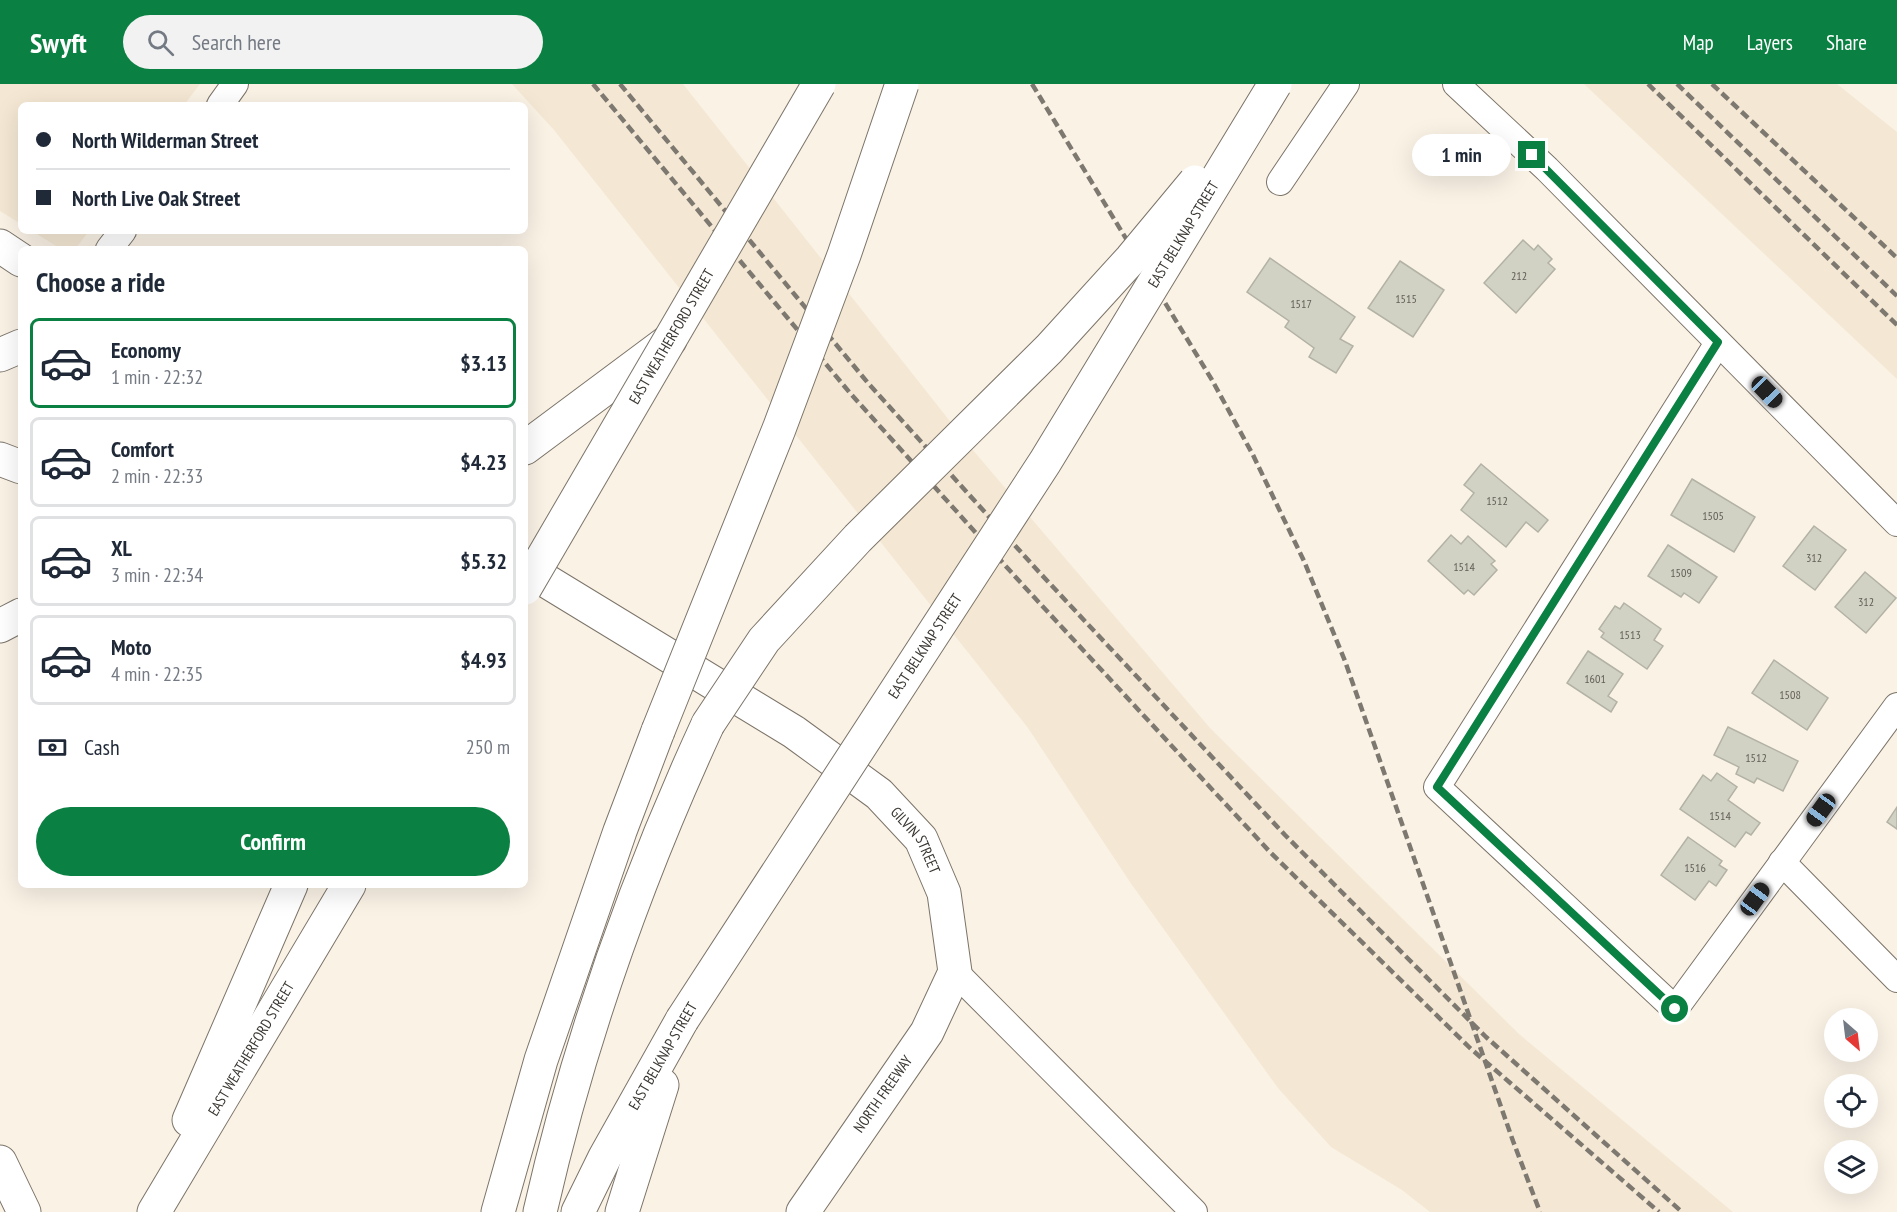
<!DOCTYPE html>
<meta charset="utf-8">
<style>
body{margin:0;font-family:"PT Sans Narrow",sans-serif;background:#f2f2f3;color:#1f2937;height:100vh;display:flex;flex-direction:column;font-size:22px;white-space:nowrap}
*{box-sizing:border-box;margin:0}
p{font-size:20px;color:#747a83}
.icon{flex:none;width:33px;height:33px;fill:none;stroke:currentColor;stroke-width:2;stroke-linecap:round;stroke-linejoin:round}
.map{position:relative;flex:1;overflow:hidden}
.details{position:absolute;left:18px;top:162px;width:510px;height:642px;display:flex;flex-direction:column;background:#fff;border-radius:9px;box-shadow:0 6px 24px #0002}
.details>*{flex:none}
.banner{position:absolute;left:18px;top:18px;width:510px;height:132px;border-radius:9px;box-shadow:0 6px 24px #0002;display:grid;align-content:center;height:132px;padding:0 18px;background:#fff}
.needle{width:39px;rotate:152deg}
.buttons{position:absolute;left:1824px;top:924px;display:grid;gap:12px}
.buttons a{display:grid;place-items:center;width:54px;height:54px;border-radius:50%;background:#fff;box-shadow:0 6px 24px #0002;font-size:30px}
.end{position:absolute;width:27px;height:27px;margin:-14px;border:8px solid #0b8043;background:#fff;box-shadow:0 0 0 3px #fff}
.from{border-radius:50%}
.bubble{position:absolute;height:42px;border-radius:21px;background:#fff;box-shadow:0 6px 24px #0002;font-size:20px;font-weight:600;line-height:42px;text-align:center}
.car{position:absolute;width:18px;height:36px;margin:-18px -9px;border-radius:8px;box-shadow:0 0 4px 2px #0007;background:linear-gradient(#222 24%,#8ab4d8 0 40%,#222 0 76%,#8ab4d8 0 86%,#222 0)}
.banner b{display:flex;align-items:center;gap:21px;height:57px;font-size:22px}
.banner b+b{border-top:2px solid #e0e1e3}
.banner i{width:15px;height:15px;background:#1f2937}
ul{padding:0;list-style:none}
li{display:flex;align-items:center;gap:18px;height:90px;margin:0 12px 9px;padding:0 6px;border:3px solid #e0e1e3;border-radius:9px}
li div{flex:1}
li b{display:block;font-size:22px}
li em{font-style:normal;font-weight:600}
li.current{border-color:#0b8043}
li>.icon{width:54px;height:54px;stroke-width:1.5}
h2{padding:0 18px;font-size:27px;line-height:72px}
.pay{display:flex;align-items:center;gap:15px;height:66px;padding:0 18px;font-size:22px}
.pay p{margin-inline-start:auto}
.primary-button{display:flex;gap:12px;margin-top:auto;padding:12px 18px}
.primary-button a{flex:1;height:69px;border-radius:36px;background:#0b8043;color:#fff;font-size:24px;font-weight:600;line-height:69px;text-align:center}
header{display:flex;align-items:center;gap:36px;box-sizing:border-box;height:84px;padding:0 30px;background:#0b8043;color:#fff}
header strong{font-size:28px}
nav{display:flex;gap:33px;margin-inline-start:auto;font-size:21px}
.search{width:420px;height:54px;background:#f2f2f3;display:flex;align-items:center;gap:15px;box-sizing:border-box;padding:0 21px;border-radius:33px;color:#747a83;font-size:22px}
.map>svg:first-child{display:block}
.built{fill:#f4e8d4}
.building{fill:#d2d2c4;stroke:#b2b2a5;stroke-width:1.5}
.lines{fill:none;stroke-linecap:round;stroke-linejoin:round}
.street-casing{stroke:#7c7469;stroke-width:28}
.secondary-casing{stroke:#7c7469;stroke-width:35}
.highway-casing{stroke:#7c7469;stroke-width:35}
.street{stroke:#fff;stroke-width:26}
.secondary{stroke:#fff;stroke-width:33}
.highway{stroke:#fff;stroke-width:33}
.rail{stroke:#7d7870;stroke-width:4.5;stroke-dasharray:9 4.5;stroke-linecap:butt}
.highway-bridge-casing{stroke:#7c7469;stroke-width:35;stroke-linecap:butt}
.highway-bridge{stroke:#fff;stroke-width:33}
.route{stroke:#0b8043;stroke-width:8}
.labels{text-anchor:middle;stroke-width:6;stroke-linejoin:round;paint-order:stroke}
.number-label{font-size:12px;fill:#615e57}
.street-label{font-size:15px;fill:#3b3833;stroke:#fff}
</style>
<header>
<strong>Swyft</strong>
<div class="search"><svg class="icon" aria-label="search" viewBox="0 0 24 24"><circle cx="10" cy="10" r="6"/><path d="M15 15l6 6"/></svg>Search here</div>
<nav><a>Map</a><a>Layers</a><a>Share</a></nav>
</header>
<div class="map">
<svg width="1897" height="1128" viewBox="0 0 1897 1128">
<rect width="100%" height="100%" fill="#faf2e5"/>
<!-- built -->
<g class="built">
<polygon points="0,0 200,0 184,21 21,21 21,140 0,127"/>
<polygon points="512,0 683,0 972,365 1210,644 1519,950 1733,1128 1430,1128 1402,1106 1331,1063 1278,1004 1132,801 1028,644 554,46"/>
<polygon points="1584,0 1837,0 1897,48 1897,295"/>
<polygon points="32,147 89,147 75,165 61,165"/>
</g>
<!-- building -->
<g class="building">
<polygon points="1523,156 1534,166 1538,161 1552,175 1548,179 1555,185 1516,229 1484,199"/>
<polygon points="1270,174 1355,233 1340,255 1353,262 1336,289 1309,273 1314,264 1285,243 1289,237 1247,208"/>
<polygon points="1400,177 1444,206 1413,253 1368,224"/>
<polygon points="1481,380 1548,436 1538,448 1526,438 1506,463 1461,426 1474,409 1464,401"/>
<polygon points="1692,395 1755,433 1734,468 1671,431"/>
<polygon points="1814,442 1846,466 1815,506 1783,482"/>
<polygon points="1451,451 1461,460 1468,452 1495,477 1491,480 1497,486 1474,511 1468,506 1464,510 1428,477"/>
<polygon points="1668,461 1717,493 1699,519 1684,509 1681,513 1648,492"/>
<polygon points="1865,488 1896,514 1866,549 1835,523"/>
<polygon points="1624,519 1661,545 1654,556 1663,562 1647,585 1601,553 1604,549 1599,545 1615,522 1620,525"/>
<polygon points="1588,567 1623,590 1608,612 1617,618 1611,628 1567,599"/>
<polygon points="1774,576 1828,614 1807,646 1752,609"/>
<polygon points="1728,643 1798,677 1783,707 1757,694 1754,699 1736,690 1739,683 1714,671"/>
<polygon points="1717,689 1737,703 1728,716 1760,739 1751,751 1746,748 1735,763 1680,725 1703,691 1711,697"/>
<polygon points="1897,723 1897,745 1887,738"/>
<polygon points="1688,753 1722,777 1719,781 1727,786 1716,802 1709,797 1695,816 1661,791"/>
</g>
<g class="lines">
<defs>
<g id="street">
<polyline points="1456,0 1547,85 1897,439"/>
<polyline points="220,21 235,0"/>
<polyline points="1280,98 1346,0"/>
<polyline points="109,165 123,147"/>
<polyline points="1718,259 1437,703 1675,925 1897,622"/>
<polyline points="1782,778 1897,895"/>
<polyline points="955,888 1194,1128"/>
</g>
<g id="secondary">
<polyline points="0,162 21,176"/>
<path id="s1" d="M525 484 794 648 879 710 921 755 944 809 955 888 927 948 803 1128"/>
</g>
<g id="highway">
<polyline points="0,271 21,262"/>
<polyline points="525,364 670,256"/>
<polyline points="0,375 21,383"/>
<polyline points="0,542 21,531"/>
<polyline points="189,1036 291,801"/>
<polyline points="0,1078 24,1128"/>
<path id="s2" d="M154 1128 349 801"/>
<polyline points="498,1128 541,976 620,747 658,647"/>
<path d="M540 1128C578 961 636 796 708 640"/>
<polyline points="578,1128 605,1073 682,936"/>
<polyline points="622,1128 662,1001"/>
</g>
</defs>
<!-- street casing -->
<use href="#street" class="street-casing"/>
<!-- secondary casing -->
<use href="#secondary" class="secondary-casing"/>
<!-- highway casing -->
<use href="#highway" class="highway-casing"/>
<!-- street -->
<use href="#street" class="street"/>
<!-- secondary -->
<use href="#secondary" class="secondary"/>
<!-- highway -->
<use href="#highway" class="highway"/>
<!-- rail -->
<g class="rail">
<polyline points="593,0 850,309 1021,499 1270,768 1470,964 1659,1128"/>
<polyline points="620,0 868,299 1039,488 1285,751 1486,953 1682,1128"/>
<polyline points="1032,0 1212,296 1253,371 1304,477 1345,577 1513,1057 1540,1128"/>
<polyline points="1648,0 1897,241"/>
<polyline points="1677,0 1897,212"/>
<polyline points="1712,0 1897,174"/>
</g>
<defs>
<g id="highway-bridge">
<path id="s3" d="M525 504 819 0"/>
<polyline points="708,640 764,556 858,454 1049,265 1131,175 1195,98"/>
<polyline points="658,647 779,345 844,171 902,0"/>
<path id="s4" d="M682 936 1045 378 1275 0"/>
</g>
</defs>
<!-- highway-bridge casing -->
<use href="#highway-bridge" class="highway-bridge-casing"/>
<!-- highway-bridge -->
<use href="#highway-bridge" class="highway-bridge"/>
</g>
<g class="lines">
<!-- route -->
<polyline class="route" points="1532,71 1718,258 1437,703 1675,925"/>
</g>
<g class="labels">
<!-- number labels -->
<g class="number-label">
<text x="1519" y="196">212</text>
<text x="1406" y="219">1515</text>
<text x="1301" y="224">1517</text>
<text x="1497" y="421">1512</text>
<text x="1713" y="436">1505</text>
<text x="1814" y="478">312</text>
<text x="1464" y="487">1514</text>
<text x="1681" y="493">1509</text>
<text x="1866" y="522">312</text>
<text x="1630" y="555">1513</text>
<text x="1595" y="599">1601</text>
<text x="1790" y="615">1508</text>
<text x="1756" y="678">1512</text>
<text x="1720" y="736">1514</text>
<text x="1695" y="788">1516</text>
</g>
<!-- street labels -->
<g class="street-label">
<text dy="5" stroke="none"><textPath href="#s4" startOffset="932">EAST BELKNAP STREET</textPath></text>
<text dy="5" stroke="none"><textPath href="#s3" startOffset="291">EAST WEATHERFORD STREET</textPath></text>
<text dy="5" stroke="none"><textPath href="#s4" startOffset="446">EAST BELKNAP STREET</textPath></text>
<text dy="5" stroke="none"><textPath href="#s1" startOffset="480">GILVIN STREET</textPath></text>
<text dy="5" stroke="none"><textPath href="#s2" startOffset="190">EAST WEATHERFORD STREET</textPath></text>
<text transform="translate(663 972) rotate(-60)" y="5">EAST BELKNAP STREET</text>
<text transform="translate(883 1010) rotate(-55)" y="5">NORTH FREEWAY</text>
</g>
</g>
</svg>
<div class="buttons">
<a><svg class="needle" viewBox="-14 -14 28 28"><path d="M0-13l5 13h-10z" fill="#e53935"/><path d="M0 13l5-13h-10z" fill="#747a83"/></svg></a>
<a><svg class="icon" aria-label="locate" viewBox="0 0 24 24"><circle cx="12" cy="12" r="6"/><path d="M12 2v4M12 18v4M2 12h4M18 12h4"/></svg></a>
<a><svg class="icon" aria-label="layers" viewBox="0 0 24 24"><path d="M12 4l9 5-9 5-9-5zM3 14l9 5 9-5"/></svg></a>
</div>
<i class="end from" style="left:1675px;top:925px"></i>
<i class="end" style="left:1532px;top:71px"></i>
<div class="bubble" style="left:1412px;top:50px;width:99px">1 min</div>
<i class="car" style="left:1767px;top:308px;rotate:136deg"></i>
<i class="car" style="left:1821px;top:726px;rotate:216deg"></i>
<i class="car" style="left:1755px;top:815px;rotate:36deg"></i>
<div class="banner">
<b><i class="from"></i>North Wilderman Street</b>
<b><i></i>North Live Oak Street</b>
</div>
<section class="details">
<h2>Choose a ride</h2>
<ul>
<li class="current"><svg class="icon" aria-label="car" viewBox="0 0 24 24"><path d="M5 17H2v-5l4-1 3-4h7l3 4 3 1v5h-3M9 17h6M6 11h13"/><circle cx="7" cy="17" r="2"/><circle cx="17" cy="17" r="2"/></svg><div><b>Economy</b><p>1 min · 22:32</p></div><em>$3.13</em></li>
<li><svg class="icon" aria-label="car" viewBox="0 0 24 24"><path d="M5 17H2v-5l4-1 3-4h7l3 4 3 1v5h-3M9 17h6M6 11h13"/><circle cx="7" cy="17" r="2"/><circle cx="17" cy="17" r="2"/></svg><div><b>Comfort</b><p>2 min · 22:33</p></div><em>$4.23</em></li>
<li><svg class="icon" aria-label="car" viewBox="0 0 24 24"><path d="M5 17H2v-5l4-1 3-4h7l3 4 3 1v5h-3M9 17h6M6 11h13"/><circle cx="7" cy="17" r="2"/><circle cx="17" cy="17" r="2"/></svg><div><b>XL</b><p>3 min · 22:34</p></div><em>$5.32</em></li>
<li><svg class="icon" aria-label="car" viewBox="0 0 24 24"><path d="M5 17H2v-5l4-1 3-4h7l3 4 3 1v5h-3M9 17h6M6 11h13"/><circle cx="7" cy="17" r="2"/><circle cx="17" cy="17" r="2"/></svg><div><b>Moto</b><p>4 min · 22:35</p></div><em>$4.93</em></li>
</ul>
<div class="pay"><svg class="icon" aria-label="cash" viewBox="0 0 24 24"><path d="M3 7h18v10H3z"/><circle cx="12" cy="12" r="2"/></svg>Cash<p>250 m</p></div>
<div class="primary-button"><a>Confirm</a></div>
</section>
</div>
